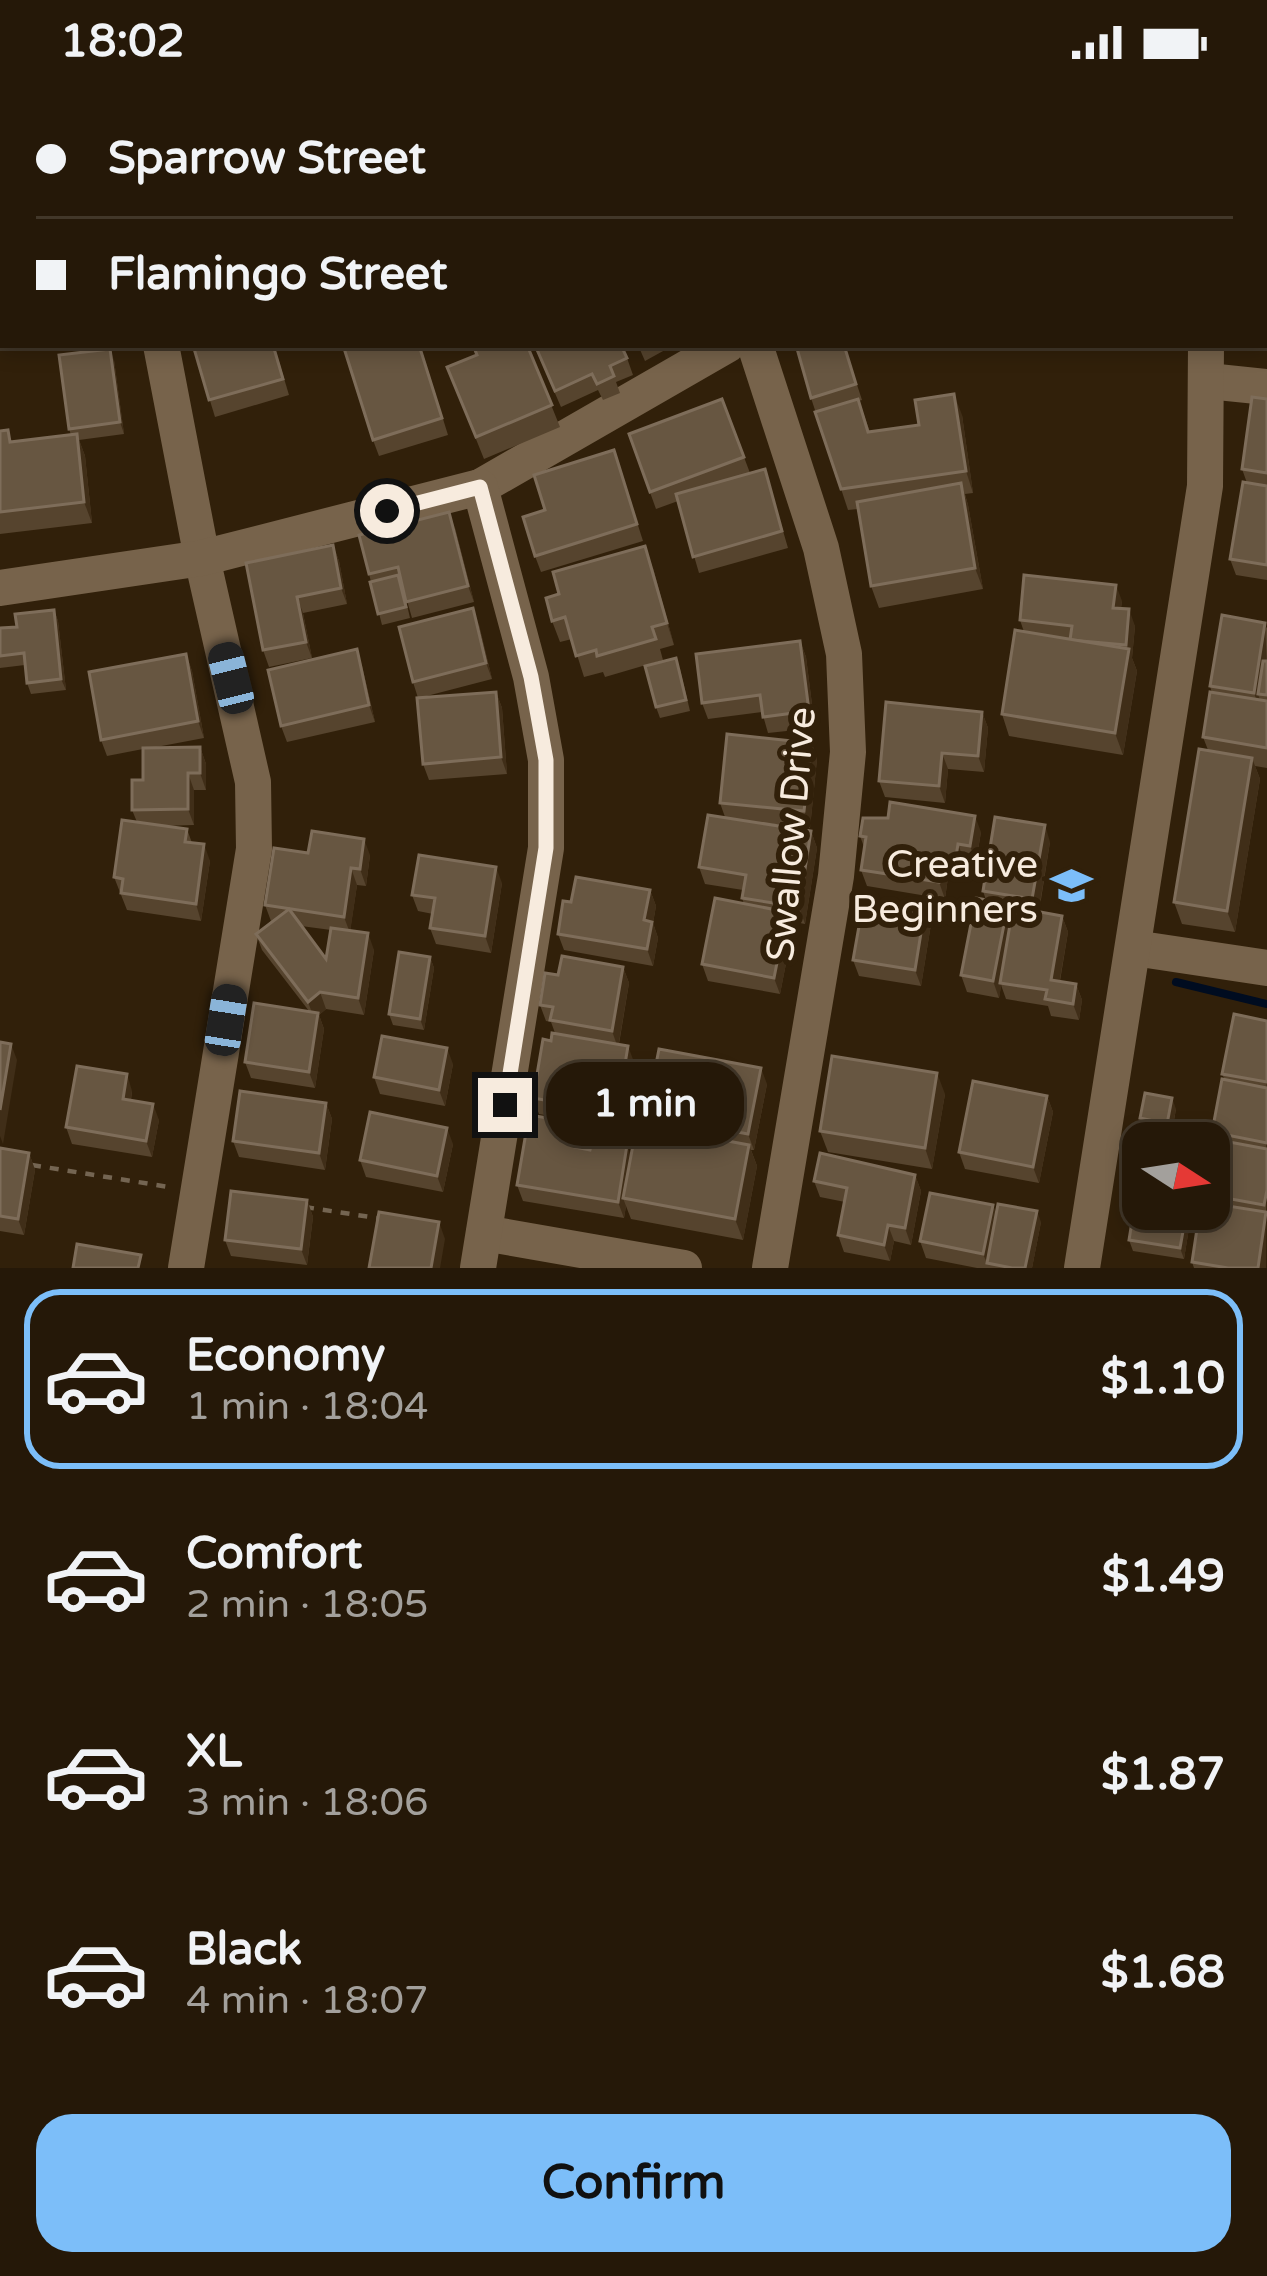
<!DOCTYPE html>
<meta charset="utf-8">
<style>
body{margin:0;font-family:"Varela Round",sans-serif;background:#312516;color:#f1f3f6;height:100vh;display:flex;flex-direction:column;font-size:45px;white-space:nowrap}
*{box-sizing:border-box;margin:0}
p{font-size:39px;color:#a3a09c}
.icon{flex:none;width:66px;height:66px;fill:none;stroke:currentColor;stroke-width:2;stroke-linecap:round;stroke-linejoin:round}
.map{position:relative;height:1184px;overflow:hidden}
.sheet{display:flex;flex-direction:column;background:#251808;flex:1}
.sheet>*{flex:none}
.guide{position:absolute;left:0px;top:0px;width:1269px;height:264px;box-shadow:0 6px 18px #0003,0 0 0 3px #423729;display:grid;align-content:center;height:264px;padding:0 36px;background:#251808}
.needle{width:78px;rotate:102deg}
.controls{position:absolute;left:1122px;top:1038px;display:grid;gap:24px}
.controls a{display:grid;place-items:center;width:108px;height:108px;border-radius:24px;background:#251808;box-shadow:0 6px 18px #0003,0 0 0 3px #423729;font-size:60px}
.end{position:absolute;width:54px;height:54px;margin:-27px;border:15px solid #f7ebde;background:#111;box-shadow:0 0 0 6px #111}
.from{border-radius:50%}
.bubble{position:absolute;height:84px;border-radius:36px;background:#251808;box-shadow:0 6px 18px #0003,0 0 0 3px #423729;font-size:39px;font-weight:700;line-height:84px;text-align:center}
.car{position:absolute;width:36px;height:72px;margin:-36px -18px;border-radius:15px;box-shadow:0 0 9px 3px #0007;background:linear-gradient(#222 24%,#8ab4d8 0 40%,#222 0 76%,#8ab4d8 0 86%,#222 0)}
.guide b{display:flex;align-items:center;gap:42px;height:114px;font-size:45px}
.guide b+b{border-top:3px solid #423729}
.guide i{width:30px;height:30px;background:#f1f3f6}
ul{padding:21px 0 0;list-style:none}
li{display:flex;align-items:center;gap:36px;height:180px;margin:0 24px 18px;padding:0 12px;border:6px solid transparent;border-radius:36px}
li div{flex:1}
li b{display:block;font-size:45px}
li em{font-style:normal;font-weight:700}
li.selected{border-color:#7cbef9}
li>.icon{width:108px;height:108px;stroke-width:1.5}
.cta{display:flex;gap:24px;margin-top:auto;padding:24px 36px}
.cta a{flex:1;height:138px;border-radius:36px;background:#7cbef9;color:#111;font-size:48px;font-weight:700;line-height:138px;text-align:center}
.status{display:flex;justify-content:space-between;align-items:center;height:84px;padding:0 60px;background:#251808;direction:ltr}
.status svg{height:33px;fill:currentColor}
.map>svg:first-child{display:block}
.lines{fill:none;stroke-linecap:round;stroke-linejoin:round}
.stream{stroke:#000c20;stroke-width:8}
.path{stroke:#746552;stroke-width:4.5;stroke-dasharray:9 9;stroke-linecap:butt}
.minor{stroke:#77634b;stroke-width:36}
.wall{fill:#56442e;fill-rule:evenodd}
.shaded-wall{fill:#402e18}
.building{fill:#675641;stroke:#7e6d5a;stroke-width:3}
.route{stroke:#f7ebde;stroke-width:15}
.labels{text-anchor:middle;stroke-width:12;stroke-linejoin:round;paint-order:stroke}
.street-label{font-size:39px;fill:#f7ebde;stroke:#31200a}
.poi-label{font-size:39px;fill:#f7ebde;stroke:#31200a;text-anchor:end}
</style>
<div class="status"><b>18:02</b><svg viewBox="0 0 49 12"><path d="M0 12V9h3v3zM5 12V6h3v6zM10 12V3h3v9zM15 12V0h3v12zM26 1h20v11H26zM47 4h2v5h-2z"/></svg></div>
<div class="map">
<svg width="1267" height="1184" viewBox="0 0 1267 1184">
<rect width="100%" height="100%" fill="#31200a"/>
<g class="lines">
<!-- stream -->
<polyline class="stream" points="1176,898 1267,920"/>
<!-- path -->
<g class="path">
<polyline points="32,1081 169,1103"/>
<polyline points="305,1123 383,1135"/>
</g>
<!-- minor -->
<g class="minor">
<polyline points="1163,0 1164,3"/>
<polyline points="504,3 509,0"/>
<polyline points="1054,3 1061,0"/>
<polyline points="1097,3 1102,0"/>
<polyline points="1266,154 1267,154"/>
<polyline points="0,169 3,168"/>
<polyline points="161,261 202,474 253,698 254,765 186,1184"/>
<polyline points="755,261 821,464 844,570 848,668 836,792 770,1184"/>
<polyline points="1208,297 1267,303"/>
<polyline points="0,504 202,474 480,403 727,261"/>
<polyline points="1134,864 1267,884"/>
<polyline points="484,1149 684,1184"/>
<polyline points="478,1184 546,764 546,676 531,593 480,403"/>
<polyline points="1082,1184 1205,402 1206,261"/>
</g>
</g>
<!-- wall -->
<g class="wall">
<polygon points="352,0 380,0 373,3 353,3"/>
<polygon points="193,261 274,261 289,311 215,333"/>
<polygon points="420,261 448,351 379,372 373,356"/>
<polygon points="471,261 527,261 560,343 484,375 447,283 476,271"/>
<polygon points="534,261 627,274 633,291 616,298 620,309 603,316 598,306 561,323"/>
<polygon points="638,261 674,261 645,277"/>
<polygon points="844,261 862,316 859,317 870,348 919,341 962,331 973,409 965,410 968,421 983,505 879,524 871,502 858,425 848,426 811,314"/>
<polygon points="114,276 124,350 79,356 85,372 92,439 0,450 0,347 13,358 71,351 69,345"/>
<polygon points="722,315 750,389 765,385 788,464 699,489 678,417 656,425 629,350"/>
<polygon points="1267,315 1267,496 1236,491 1230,475 1247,399 1242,385"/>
<polygon points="614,366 643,457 541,488 535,472 545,426"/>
<polygon points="455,444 474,518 412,534 402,499 410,534 382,541 369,490"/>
<polygon points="333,461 339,477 347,520 303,529 312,574 269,583 263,566 246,479"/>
<polygon points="653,484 674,561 660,565 663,576 605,593 603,588 584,593 572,555 560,558 552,537"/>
<polygon points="1122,517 1121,524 1135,542 1132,574 1137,587 1123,671 1009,652 1002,630 1024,548 1020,536"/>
<polygon points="54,526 58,537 66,606 31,610 27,599 25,581 0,584 0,544 17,543"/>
<polygon points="479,541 492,595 419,614 496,608 502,624 507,690 429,696 423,680 418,614 413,598"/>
<polygon points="1267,543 1267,684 1255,682 1260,695 1235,848 1182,840 1174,818 1208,666 1203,653 1212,609 1210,602"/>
<polygon points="800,557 806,573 815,644 768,649 762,628 708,635 702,619"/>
<polygon points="186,570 192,587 204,654 151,664 200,663 206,680 206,706 194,706 194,741 160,742 187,745 192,759 210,777 201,837 127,826 114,793 137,738 132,726 143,696 143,665 107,672 101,656"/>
<polygon points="362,582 375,638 287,658 281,642"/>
<polygon points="680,585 690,627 660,634 656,623"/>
<polygon points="982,628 988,644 984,688 948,685 945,719 885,713 879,697"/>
<polygon points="812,659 817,675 810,744 755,738 811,747 817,764 805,840 790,837 793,844 780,910 708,897 702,880 744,820 742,814 743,806 705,800 699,783 725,733 720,719"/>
<polygon points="981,748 976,778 964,776 961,795 948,793 945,815 867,802 861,786 864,763 860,752"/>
<polygon points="1050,758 1039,828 1062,832 1068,848 1060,897 1076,900 1082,916 1079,936 1051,932 1048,922 1006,915 1001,901 999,914 967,908 961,891 986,816 983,807"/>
<path d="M308 769 370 771 366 802 357 801 350 847 374 866 364 931 326 925 319 931 324 945 315 1004 251 994 245 978 309 927 262 866 256 850 271 837 265 821ZM301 842 331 846 326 875Z"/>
<polygon points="502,799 491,869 436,860 430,844 433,830 418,827 412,811"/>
<polygon points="650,806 656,822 653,839 658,854 653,882 564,866 558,850 571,818"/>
<polygon points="931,840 921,902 859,892 853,876"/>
<polygon points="430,873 434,884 424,946 393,941 389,930"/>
<polygon points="623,883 629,899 619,960 634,978 625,1033 587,1026 585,1038 539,1030 533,1014 555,949 551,938 546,937 540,921 558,891"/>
<polygon points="1267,937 1266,1184 1194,1184 1192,1178 1199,1130 1190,1129 1191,1132 1184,1175 1133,1167 1129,1156 1135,1120 1129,1103 1144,1044 1140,1034 1176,1025 1172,1048 1143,1059 1143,1125 1209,1125 1210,1066 1214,1055 1212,1048 1225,996 1222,990"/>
<polygon points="453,980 445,1022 380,1010 374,993"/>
<polygon points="767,1000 754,1066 751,1066 757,1082 743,1156 631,1135 626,1122 624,1134 523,1117 517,1101 579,1039 585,1056 583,1065 631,1071 651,1042 646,1031"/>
<polygon points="132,1007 131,1016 159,1036 152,1073 72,1060 66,1043"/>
<polygon points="945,1010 932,1085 828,1068 820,1047"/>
<polygon points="1047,1012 1053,1028 1039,1099 965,1085 959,1068"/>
<polygon points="326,1019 332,1035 325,1086 239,1073 233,1057"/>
<polygon points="453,1060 443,1108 366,1093 360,1076"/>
<polygon points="0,1064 29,1069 35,1086 24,1151 0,1147"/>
<polygon points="915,1091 921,1107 911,1161 894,1157 890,1177 844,1168 838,1151 845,1118 820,1113 814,1097"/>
<polygon points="307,1116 313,1133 307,1181 231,1172 225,1156"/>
<polygon points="993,1121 996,1130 1041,1138 1032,1184 977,1184 926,1174 920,1157"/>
</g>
<!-- shaded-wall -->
<g class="shaded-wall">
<polygon points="925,0 950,0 951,3 921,3"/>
<polygon points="110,265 114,276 124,350 120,338"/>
<polygon points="954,310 962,331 973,409 966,387"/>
<polygon points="77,350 85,372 92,439 84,418"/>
<polygon points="961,399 968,421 983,505 975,484"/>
<polygon points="449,428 455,444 474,518 468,502"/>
<polygon points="333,461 339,477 347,520 341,504"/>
<polygon points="645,462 653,484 674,561 667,539"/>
<polygon points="1116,501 1122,517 1119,540 1113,524"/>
<polygon points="297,513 303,529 312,574 306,558"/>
<polygon points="473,524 479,541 492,595 486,579"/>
<polygon points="1129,525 1135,542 1132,574 1137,587 1123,671 1115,649 1128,568 1126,561"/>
<polygon points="54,526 58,537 66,606 61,595"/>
<polygon points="1265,539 1267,582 1258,610 1261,619 1260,626 1254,609"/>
<polygon points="800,557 806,573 815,644 809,627"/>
<polygon points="357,565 362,582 375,638 369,621"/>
<polygon points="186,570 192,587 204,654 198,637"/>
<polygon points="496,608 502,624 507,690 501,673"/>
<polygon points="982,628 988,644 984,688 978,672"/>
<polygon points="812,659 817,675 810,744 804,727"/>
<polygon points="200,663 206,680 206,706 200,689"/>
<polygon points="942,669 948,685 945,719 939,702"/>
<polygon points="1252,674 1260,695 1235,848 1227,827"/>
<polygon points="188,689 194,706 194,741 188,725"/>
<polygon points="975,732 981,748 976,778 970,762"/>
<polygon points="1045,741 1050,758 1038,831 1032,815"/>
<polygon points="811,747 817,764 805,840 799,823"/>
<polygon points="364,755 370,771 366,802 360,785"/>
<polygon points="204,760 210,777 201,837 196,820"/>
<polygon points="958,760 964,776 961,795 955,779"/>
<polygon points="942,777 948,793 945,815 939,798"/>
<polygon points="496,783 502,799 491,869 485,852"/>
<polygon points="351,784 357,801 350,849 344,833"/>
<polygon points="650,806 656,822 653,839 658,854 653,882 647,865 644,836"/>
<polygon points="1008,820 1014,836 999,914 993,897"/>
<polygon points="925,824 931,840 921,902 915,886"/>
<polygon points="787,828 793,844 780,910 774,894"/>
<polygon points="1062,832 1068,848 1057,912 1051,896"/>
<polygon points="368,849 374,866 364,931 358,914"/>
<polygon points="430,873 434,884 424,946 420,935"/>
<polygon points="623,883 629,899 618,964 612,947"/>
<polygon points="1076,900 1082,916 1079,936 1073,920"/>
<polygon points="320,908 326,925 319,931 324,945 315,1004 309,988 314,934 308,918"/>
<polygon points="11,960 17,976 3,1060 0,1052 0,1026"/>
<polygon points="628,962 634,978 625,1033 619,1016"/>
<polygon points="447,964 453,980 445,1022 439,1006"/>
<polygon points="761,984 767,1000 754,1066 748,1050"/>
<polygon points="937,989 945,1010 932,1085 925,1064"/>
<polygon points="127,990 132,1007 128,1031 123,1015"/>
<polygon points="581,1010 587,1026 585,1038 579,1022"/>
<polygon points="1047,1012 1053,1028 1039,1099 1033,1083"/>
<polygon points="1172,1014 1176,1025 1171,1051 1167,1040"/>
<polygon points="326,1019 332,1035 325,1086 319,1069"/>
<polygon points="153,1020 159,1036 152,1073 146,1057"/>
<polygon points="579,1039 585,1056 581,1079 575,1063"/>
<polygon points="447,1044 453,1060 443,1108 437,1092"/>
<polygon points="627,1061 633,1078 623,1114 626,1122 624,1134 618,1118"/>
<polygon points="749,1061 757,1082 743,1156 735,1135"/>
<polygon points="29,1069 35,1086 24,1151 18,1135"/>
<polygon points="915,1091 921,1107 911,1161 905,1144"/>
<polygon points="307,1116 313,1133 307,1181 301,1165"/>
<polygon points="993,1121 999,1137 987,1179 983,1170"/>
<polygon points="1187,1125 1189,1125 1191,1132 1184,1175 1180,1164"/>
<polygon points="1037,1127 1041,1138 1032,1184 1025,1184"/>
<polygon points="1266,1128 1266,1184 1258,1184"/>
<polygon points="439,1138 445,1155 440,1184 431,1184"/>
<polygon points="888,1141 894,1157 890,1177 884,1161"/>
</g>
<!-- building -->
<g class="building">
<polygon points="144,0 193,0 194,3 134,3"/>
<polygon points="237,0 309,0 311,3 238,3"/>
<polygon points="550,0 620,0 621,3 544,3"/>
<polygon points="649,0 733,0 730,3 647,3"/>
<polygon points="864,0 925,0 921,3 866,3"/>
<polygon points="193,261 273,261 283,295 209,316"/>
<polygon points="343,261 419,261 442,334 373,356"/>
<polygon points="473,261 527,261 552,321 476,353 447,283 477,271"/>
<polygon points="535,261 621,261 627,274 610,282 614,292 597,300 592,290 555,307"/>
<polygon points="796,261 844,261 856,300 811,314"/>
<polygon points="110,265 120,338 69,345 59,271"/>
<polygon points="954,310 966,387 841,405 815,328 858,315 868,348 919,341 915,316"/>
<polygon points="1252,313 1267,315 1267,389 1242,385"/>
<polygon points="722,315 744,373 650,408 629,350"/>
<polygon points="8,346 10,358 77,350 84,418 0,428 0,347"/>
<polygon points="614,366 637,440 535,472 523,433 545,426 534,391"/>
<polygon points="765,385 782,447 693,473 676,410"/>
<polygon points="1243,398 1267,402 1267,481 1230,475"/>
<polygon points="961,399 975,484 871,502 857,418"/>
<polygon points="449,428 468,502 406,518 398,483 369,490 359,451"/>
<polygon points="333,461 341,504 297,513 306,558 263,566 246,479"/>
<polygon points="645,462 667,539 652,543 656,555 597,572 596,566 576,572 565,533 552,537 546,514 559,510 553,488"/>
<polygon points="398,491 406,523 378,530 370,498"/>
<polygon points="1024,491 1116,501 1113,524 1129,525 1126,561 1070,556 1072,542 1020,536"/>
<polygon points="473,524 486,579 413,598 399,543"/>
<polygon points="54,526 61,595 27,599 24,569 0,572 0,544 17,543 15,530"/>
<polygon points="1222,531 1265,539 1254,609 1210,602"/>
<polygon points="1015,546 1129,565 1115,649 1002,630"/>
<polygon points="800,557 809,627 763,633 760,611 702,619 696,570"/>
<polygon points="357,565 369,621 281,642 268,586"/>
<polygon points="186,570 198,637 101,656 89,588"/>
<polygon points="676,574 686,616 656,623 645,582"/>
<polygon points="1263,577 1267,577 1267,611 1258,610"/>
<polygon points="496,608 501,673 423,680 417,614"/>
<polygon points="1210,608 1267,617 1267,664 1203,653"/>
<polygon points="886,618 982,628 978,672 942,669 939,702 879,697"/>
<polygon points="727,650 812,659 804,727 720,719"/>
<polygon points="200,663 200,689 188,689 188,725 132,726 132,696 143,696 143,664"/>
<polygon points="1199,665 1252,674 1227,827 1174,818"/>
<polygon points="890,718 975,732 970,762 958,760 955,779 942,777 939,798 861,786 866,753 860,752 863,734 888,734"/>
<polygon points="708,731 811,747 799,823 742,814 746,791 699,783"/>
<polygon points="995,733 1045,741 1032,815 983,807"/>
<polygon points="122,736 187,745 185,758 204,760 196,820 121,809 123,795 114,793"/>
<polygon points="312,747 364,755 360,785 351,784 344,833 265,821 274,764 308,769"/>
<polygon points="419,771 496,783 485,852 430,844 435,814 412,811"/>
<polygon points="576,793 650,806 644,836 652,838 647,865 558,850 563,817 571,818"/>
<polygon points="715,814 787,828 774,894 702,880"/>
<polygon points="864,814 925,824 915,886 853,876"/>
<polygon points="976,814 1008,820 993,897 961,891"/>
<polygon points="1013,823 1062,832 1051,896 1076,900 1073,920 1045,915 1047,906 1000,899"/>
<polygon points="289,825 326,875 331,844 368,849 358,914 320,908 308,918 256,850"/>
<polygon points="399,868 430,873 420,935 389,930"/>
<polygon points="562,872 623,883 612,947 550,936 553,923 540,921 545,889 558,891"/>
<polygon points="254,919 318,929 309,988 245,978"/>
<polygon points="1234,930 1267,937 1267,998 1222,990"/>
<polygon points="552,949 628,962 619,1016 581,1010 579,1022 533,1014 543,955 551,957"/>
<polygon points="382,952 447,964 439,1006 374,993"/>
<polygon points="0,958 11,960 0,1026"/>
<polygon points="659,965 761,984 748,1050 646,1031"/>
<polygon points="832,972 937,989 925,1064 820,1047"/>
<polygon points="77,982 127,990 123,1015 153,1020 146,1057 66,1043"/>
<polygon points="1222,995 1267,1004 1267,1059 1212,1048"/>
<polygon points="973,997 1047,1012 1033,1083 959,1068"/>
<polygon points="240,1007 326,1019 319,1069 233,1057"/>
<polygon points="1145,1009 1172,1014 1167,1040 1140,1034"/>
<polygon points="370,1028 447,1044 437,1092 360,1076"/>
<polygon points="529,1031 579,1039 575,1063 590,1066 593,1055 627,1061 618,1118 517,1101"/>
<polygon points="637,1040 749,1061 735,1135 623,1114"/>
<polygon points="1139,1043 1206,1054 1205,1059 1143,1059 1143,1105 1129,1103"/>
<polygon points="1213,1055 1267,1065 1267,1106 1264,1121 1209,1111 1209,1073"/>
<polygon points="0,1064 29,1069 18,1135 0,1132"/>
<polygon points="820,1069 915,1091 905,1144 888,1141 884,1161 838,1151 847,1104 814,1097"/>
<polygon points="231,1107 307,1116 301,1165 225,1156"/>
<polygon points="930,1109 993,1121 983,1170 920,1157"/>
<polygon points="1136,1113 1143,1114 1143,1125 1187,1125 1180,1164 1129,1156"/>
<polygon points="1209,1119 1266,1128 1258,1184 1228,1184 1192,1178 1200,1125 1209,1125"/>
<polygon points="998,1120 1037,1127 1025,1184 1012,1184 987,1179"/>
<polygon points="379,1128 439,1138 431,1184 369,1184"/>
<polygon points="77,1160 141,1171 138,1184 73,1184"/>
</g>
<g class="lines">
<!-- route -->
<polyline class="route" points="387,427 480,403 531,593 546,676 546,764 505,1021"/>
</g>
<!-- icons -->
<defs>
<symbol id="school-bare" viewBox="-9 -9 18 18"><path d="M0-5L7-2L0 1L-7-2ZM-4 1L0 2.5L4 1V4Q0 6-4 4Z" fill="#7cbef9" stroke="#31200a" stroke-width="2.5" paint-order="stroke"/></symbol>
</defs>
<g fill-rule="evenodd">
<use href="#school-bare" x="1042" y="772" width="59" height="59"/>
</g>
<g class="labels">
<!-- street labels -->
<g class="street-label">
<text transform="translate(790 750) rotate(-85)" y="14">Swallow Drive</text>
</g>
<!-- poi labels -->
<g class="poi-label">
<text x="1038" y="793">Creative<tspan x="1038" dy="45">Beginners</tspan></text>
</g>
</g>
</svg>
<div class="controls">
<a><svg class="needle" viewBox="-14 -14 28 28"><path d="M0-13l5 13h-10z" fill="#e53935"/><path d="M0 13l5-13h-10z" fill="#a3a09c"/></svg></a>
</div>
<i class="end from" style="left:387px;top:427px"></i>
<i class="end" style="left:505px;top:1021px"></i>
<div class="bubble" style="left:546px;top:978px;width:198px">1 min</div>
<i class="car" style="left:231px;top:594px;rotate:346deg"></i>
<i class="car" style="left:226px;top:936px;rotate:9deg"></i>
<div class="guide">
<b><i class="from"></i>Sparrow Street</b>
<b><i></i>Flamingo Street</b>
</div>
</div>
<section class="sheet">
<ul>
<li class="selected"><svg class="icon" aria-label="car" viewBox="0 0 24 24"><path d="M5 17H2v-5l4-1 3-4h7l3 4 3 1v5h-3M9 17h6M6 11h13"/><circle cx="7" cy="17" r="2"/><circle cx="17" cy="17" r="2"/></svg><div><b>Economy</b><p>1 min · 18:04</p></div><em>$1.10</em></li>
<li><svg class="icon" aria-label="car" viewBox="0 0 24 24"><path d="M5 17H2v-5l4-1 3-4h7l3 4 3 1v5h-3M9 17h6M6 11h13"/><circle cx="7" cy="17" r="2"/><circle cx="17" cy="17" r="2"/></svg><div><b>Comfort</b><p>2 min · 18:05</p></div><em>$1.49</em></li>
<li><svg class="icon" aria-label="car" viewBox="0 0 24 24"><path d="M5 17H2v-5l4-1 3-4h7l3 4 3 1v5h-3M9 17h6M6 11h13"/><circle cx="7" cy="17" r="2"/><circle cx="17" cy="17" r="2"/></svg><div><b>XL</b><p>3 min · 18:06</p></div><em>$1.87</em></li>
<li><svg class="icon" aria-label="car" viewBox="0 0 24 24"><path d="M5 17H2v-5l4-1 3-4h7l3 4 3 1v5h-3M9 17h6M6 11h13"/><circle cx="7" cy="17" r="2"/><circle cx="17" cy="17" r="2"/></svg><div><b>Black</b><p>4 min · 18:07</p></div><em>$1.68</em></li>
</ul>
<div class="cta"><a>Confirm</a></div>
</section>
